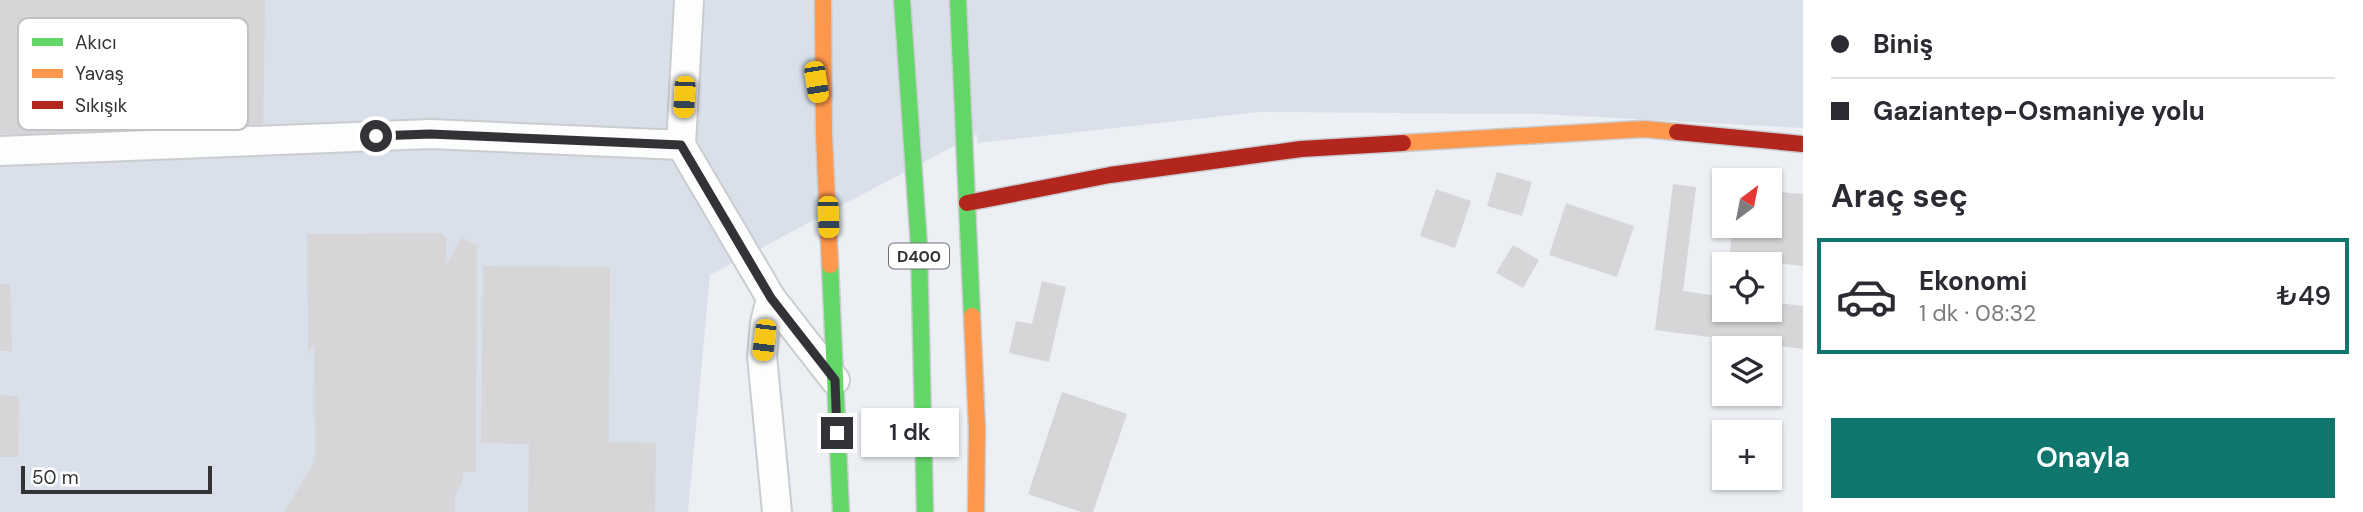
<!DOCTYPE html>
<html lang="tr">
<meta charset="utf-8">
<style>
body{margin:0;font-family:"DM Sans",sans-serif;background:#f2f2f3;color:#2b2b33;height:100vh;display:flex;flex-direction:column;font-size:26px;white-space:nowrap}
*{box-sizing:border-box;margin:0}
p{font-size:23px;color:#7c7c81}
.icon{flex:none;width:38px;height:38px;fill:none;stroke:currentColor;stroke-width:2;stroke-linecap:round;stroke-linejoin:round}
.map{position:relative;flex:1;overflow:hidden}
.drawer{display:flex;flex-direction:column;background:#fff;width:560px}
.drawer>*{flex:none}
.top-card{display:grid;align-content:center;height:154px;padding:0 28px;background:#fff}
.needle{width:46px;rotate:32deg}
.buttons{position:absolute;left:1712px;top:168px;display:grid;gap:14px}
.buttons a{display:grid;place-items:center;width:70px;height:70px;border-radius:0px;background:#fff;box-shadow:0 2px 5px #0004;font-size:35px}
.scale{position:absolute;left:21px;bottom:18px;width:191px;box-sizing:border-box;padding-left:7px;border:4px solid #313336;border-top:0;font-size:19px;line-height:24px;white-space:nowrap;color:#313336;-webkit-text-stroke:5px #fff;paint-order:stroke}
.end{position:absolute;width:32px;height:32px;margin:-16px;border:9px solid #313336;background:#fff;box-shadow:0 0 0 4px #fff}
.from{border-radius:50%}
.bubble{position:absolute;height:49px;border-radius:0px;background:#fff;box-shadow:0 2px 5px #0004;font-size:23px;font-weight:600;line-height:49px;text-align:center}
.car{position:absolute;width:21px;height:42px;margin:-21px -10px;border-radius:9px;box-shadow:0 0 5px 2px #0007;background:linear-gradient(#f5c518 24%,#345 0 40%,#f5c518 0 76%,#345 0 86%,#f5c518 0)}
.top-card b{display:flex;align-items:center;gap:24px;height:66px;font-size:26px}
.top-card b+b{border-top:2px solid #e1e1e2}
.top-card i{width:18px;height:18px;background:#2b2b33}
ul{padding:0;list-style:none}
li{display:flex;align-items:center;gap:21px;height:116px;margin:0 14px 10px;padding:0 14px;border:4px solid transparent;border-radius:0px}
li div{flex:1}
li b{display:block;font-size:26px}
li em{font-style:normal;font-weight:600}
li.current{border-color:#0f766e}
li>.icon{width:63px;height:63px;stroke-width:1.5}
h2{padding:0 28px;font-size:32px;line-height:84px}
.primary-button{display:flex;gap:14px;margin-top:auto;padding:14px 28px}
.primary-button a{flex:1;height:80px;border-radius:0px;background:#0f766e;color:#fff;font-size:28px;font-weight:600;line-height:80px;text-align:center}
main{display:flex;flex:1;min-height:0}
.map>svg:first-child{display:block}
.built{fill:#d9e0ea}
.building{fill:#d6d6d8}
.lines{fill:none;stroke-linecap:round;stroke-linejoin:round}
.street-casing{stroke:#caccd0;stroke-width:32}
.fast-casing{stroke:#caccd0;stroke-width:19}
.slow-casing{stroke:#caccd0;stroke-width:19}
.jam-casing{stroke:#caccd0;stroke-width:19}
.street{stroke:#fcfdfd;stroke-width:28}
.fast{stroke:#63d668;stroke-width:16}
.slow{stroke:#ff974d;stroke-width:16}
.jam{stroke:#b3261e;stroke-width:16}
.route{stroke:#313336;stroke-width:9}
.labels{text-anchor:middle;stroke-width:5;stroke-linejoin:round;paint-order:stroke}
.shield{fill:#fff;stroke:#6f7072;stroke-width:2}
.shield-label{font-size:16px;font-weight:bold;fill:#313336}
.key{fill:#fff;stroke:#c1c2c3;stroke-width:2}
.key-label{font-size:19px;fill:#313336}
</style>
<main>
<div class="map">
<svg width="1803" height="512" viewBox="0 0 1803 512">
<rect width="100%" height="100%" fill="#eceff4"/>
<!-- built -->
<polygon class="built" points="0,0 1803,0 1803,128 1540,114 1259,112 978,143 977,134 710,275 688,512 0,512"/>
<!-- building -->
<g class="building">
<polygon points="0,0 265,0 263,139 0,134"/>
<polygon points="1497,172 1532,182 1522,216 1487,206"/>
<polygon points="1673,184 1696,187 1683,291 1724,297 1724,310 1769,310 1769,302 1803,306 1803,349 1655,330"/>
<polygon points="1436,189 1471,201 1455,248 1420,236"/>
<polygon points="1769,191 1803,194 1803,266 1729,258 1733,226 1769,226"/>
<polygon points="1566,203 1634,226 1617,277 1549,255"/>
<polygon points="440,233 446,237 446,265 462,237 477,246 476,472 463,472 463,480 455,495 455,512 284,512 315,461 314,344 308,355 307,234"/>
<polygon points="1513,245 1539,260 1523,288 1496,273"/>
<polygon points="483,266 610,267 609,442 656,443 655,512 528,512 529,444 481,443"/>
<polygon points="1042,281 1066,287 1049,362 1009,353 1016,321 1032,324"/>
<polygon points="0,284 10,284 12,351 0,351"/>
<polygon points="1062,392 1127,414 1093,512 1081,512 1028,494"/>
<polygon points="0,395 19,396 18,457 0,457"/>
</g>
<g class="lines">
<defs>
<g id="street">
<polyline points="681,145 771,298 835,380"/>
<polyline points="0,151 430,134 681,145 689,0"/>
<polyline points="771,298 765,323 762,356 777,512"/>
</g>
<g id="fast">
<polyline points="902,0 919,246 925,512"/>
<polyline points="958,0 972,316"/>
<polyline points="830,265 841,512"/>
</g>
<g id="slow">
<polyline points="823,0 824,136 830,265"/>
<polyline points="1403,143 1643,129 1677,132"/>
<polyline points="972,316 977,429 976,512"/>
</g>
<g id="jam">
<polyline points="1677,132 1803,144"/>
<polyline points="967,203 1110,175 1301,149 1403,143"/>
</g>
</defs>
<!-- street casing -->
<use href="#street" class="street-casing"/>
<!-- fast casing -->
<use href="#fast" class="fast-casing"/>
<!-- slow casing -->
<use href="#slow" class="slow-casing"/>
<!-- jam casing -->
<use href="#jam" class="jam-casing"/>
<!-- street -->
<use href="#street" class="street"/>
<!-- fast -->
<use href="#fast" class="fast"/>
<!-- slow -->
<use href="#slow" class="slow"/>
<!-- jam -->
<use href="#jam" class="jam"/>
</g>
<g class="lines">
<!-- route -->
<polyline class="route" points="376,136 430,134 681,145 771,298 835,380 837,433"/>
</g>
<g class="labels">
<!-- shield labels -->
<rect class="shield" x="889" y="243.5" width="60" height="25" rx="5"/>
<g class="shield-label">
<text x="919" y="262">D400</text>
</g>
</g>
<!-- legend -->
<rect x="18" y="18" width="230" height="112" rx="10" class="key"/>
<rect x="32" y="38" width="31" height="8" fill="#63d668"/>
<rect x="32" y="69" width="31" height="9" fill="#ff974d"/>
<rect x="32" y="101" width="31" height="8" fill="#b3261e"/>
<g class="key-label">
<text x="75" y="49">Akıcı</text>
<text x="75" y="80">Yavaş</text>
<text x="75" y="112">Sıkışık</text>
</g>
</svg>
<div class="buttons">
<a><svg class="needle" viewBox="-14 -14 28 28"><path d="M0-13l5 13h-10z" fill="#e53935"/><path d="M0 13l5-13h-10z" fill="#7c7c81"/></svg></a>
<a><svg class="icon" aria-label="locate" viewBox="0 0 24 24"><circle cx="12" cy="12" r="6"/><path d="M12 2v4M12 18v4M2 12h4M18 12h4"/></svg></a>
<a><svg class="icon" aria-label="layers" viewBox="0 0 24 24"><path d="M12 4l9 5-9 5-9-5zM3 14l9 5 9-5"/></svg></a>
<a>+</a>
</div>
<div class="scale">50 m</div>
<i class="end from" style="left:376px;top:136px"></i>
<i class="end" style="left:837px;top:433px"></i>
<div class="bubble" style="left:861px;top:408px;width:98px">1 dk</div>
<i class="car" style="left:816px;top:82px;rotate:171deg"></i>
<i class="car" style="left:684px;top:97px;rotate:183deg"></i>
<i class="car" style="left:828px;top:217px;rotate:178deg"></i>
<i class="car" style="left:764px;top:340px;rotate:187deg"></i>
</div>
<section class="drawer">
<div class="top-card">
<b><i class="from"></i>Biniş</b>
<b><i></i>Gaziantep-Osmaniye yolu</b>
</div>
<h2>Araç seç</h2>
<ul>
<li class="current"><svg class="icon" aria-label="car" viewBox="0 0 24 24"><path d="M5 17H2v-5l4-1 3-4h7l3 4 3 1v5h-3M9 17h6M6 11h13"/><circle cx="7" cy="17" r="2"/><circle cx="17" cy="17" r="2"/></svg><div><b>Ekonomi</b><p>1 dk · 08:32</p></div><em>₺49</em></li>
</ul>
<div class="primary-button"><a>Onayla</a></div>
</section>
</main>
